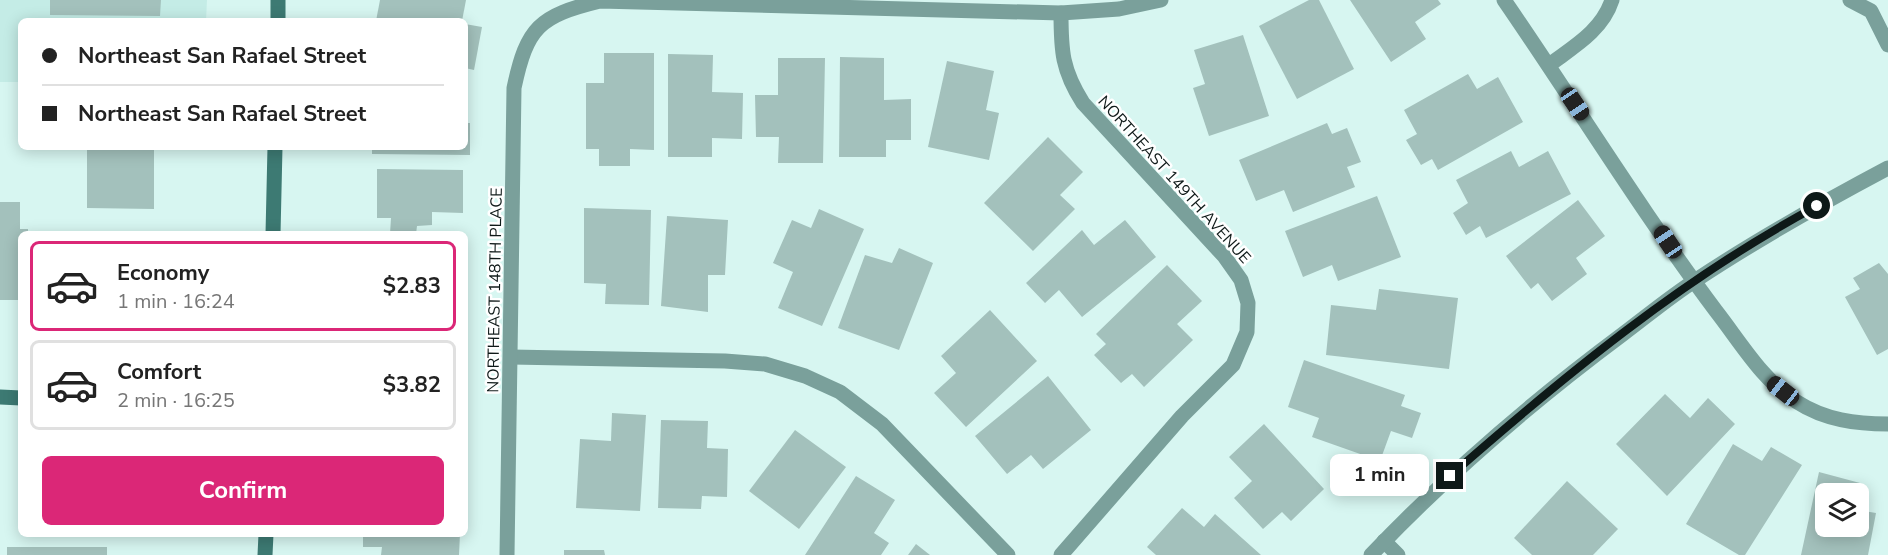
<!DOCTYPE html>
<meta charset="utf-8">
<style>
body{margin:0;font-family:"Nunito Sans",sans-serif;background:#f2f2f2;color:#222;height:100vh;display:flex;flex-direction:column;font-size:22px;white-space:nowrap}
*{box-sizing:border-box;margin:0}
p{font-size:20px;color:#767676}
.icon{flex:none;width:33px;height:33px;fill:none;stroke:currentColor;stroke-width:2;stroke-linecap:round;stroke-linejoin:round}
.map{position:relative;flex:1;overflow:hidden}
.side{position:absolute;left:18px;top:231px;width:450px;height:306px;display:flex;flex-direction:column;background:#fff;border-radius:9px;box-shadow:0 3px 15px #0003}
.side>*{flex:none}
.guide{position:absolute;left:18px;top:18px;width:450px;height:132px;border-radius:9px;box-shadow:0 3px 15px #0003;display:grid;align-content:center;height:132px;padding:0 24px;background:#fff}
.tools{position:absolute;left:1815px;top:483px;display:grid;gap:12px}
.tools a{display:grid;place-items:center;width:54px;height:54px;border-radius:9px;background:#fff;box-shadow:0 3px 15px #0003;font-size:30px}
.end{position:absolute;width:27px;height:27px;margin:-14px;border:8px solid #0e1918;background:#fff;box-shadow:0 0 0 3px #fff}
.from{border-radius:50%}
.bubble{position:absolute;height:42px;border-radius:9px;background:#fff;box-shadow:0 3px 15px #0003;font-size:20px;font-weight:700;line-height:42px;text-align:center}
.car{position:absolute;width:18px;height:36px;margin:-18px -9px;border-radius:8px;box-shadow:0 0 4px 2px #0007;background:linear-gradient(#222 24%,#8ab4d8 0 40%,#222 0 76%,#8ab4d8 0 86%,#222 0)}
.guide b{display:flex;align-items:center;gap:21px;height:57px;font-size:22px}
.guide b+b{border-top:2px solid #e0e0e0}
.guide i{width:15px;height:15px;background:#222}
ul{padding:10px 0 0;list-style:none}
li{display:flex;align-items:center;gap:18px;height:90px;margin:0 12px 9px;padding:0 12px;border:3px solid #e0e0e0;border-radius:9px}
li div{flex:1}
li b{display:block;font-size:22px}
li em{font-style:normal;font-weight:700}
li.selected{border-color:#db2777}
li>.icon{width:54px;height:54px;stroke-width:1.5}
.action{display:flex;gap:12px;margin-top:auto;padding:12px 24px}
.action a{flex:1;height:69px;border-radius:9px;background:#db2777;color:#fff;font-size:24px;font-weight:700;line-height:69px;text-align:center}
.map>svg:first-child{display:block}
.built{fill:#c4ece6}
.building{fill:#a3c1bc}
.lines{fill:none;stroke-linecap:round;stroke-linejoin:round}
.lane{stroke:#7aa09b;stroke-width:15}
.street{stroke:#7aa09b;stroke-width:15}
.secondary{stroke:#3d7a73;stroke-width:15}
.route{stroke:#0e1918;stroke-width:8}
.labels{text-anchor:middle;stroke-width:5;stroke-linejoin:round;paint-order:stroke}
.street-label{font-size:16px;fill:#0e1918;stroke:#fff}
</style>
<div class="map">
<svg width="1888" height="555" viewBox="0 0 1888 555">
<rect width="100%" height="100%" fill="#d7f6f1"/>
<!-- built -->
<polygon class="built" points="0,0 207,0 206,21 21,21 21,82 0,82"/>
<!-- building -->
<g class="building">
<polygon points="50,0 161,0 160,16 50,15"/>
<polygon points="380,0 466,0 462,21 376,21"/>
<polygon points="1309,0 1319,0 1354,69 1297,99 1259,26"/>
<polygon points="1350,0 1438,0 1441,4 1415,22 1426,39 1391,62"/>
<polygon points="465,24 482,27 474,70 465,68"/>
<polygon points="1243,35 1269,116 1209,136 1193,88 1205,84 1194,50"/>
<polygon points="604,53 654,53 654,150 630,149 630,166 599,166 599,149 586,149 586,83 604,83"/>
<polygon points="668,54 713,55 712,92 743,93 742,139 712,138 712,157 668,157"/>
<polygon points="840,57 884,58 884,100 911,99 911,140 886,140 886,157 839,157"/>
<polygon points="778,58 825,58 823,163 778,163 779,137 756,137 755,95 778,95"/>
<polygon points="947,61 994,71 986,110 999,113 989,160 928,147"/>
<polygon points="1468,74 1477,89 1498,77 1523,122 1438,170 1432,159 1421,165 1406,140 1417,134 1404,110"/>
<polygon points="465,123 470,123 470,155 372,154 372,147 465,147"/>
<polygon points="1327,123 1332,134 1347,128 1361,162 1347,167 1355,187 1293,212 1284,190 1256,201 1239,160"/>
<polygon points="1048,137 1083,172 1060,195 1075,209 1033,251 984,203"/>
<polygon points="87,147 154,147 154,209 87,208"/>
<polygon points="1511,151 1519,167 1548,151 1571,194 1486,238 1480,226 1466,235 1453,213 1468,203 1456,180"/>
<polygon points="377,169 463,170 463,213 432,212 432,225 417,226 416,234 390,234 391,218 377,218"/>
<polygon points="1377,196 1401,257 1338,281 1332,265 1303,277 1285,231"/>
<polygon points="1578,200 1605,236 1576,258 1587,274 1552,301 1538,283 1531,289 1506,256"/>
<polygon points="0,202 20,202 20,229 28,229 28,234 21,234 21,300 0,300"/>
<polygon points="584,208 651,210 649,305 605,304 606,284 584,283"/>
<polygon points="819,209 864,229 822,326 778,308 793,272 773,263 792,220 811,228"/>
<polygon points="667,216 728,220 725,275 708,275 708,312 661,306"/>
<polygon points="1125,220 1156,257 1082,317 1059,290 1045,303 1026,283 1082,230 1094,245"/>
<polygon points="899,248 933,263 899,350 838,328 865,255 892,263"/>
<polygon points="1879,263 1888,274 1888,349 1877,355 1845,297 1860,289 1853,278"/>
<polygon points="1167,265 1202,301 1177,324 1193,340 1144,387 1132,374 1121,383 1094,355 1106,344 1096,334"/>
<polygon points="1379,289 1458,298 1449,369 1326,355 1331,305 1376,310"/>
<polygon points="990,310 1037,361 966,427 934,393 956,373 941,356"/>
<polygon points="1304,360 1405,395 1401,406 1421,413 1412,438 1391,431 1380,461 1312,437 1319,418 1288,407"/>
<polygon points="1048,376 1091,430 1043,469 1031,455 1007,474 975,436"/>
<polygon points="1665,394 1690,418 1708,398 1735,424 1667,496 1616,444"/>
<polygon points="612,413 646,415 640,511 576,508 580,439 611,441"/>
<polygon points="661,420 708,421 707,448 728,449 727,497 702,496 701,509 658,508"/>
<polygon points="1264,424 1324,489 1291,521 1282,512 1263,529 1234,498 1252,481 1229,457"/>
<polygon points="795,430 846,467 799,529 749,491"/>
<polygon points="1733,444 1762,461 1771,447 1802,465 1745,555 1739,555 1686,524"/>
<polygon points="1819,472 1860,483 1857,494 1826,494 1826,526 1858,526 1858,510 1876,513 1868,555 1801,555"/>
<polygon points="856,476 895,500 874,533 889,543 881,555 805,555"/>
<polygon points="1567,481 1618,529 1593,555 1532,555 1514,538"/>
<polygon points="1182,508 1204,527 1215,514 1261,555 1156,555 1147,547"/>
<polygon points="363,534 460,534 459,555 381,555 382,547 363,547"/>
<polygon points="916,544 930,555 908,555"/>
<rect x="7" y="547" width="100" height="8"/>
<polygon points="564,550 604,550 605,555 564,555"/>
</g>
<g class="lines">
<!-- lane -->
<g class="lane">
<polyline points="1850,0 1871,11 1888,45"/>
<path d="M1549 65C1573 47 1602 31 1612 0"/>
</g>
<!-- street -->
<g class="street">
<path d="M1504 0C1575 103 1641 211 1716 311 1741 343 1762 380 1797 402 1825 420 1856 424 1888 424"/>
<path d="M1061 13C1061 51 1062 70 1083 103L1224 256 1241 280 1248 303 1247 332 1233 365 1182 416 1061 555"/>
<polyline points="511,357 725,361 765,364 805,376 840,392 882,424 1008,555"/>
<polyline points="1384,541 1398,555"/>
<path d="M507 555 514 88C527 27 539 16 600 1L1061 13 1119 9 1161 0"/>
<path d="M1371 555C1448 474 1533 401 1623 334 1647 316 1671 296 1696 280 1758 239 1822 203 1888 168"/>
</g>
<!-- secondary -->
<g class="secondary">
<polyline points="278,21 278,0"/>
<polyline points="273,234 275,147"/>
<polyline points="0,397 21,398"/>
<polyline points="265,555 266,534"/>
</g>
</g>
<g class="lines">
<!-- route -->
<path class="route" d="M1450 476C1564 376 1683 278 1817 206"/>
</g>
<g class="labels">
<!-- street labels -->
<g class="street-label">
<text transform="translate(1175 179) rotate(48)" y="6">NORTHEAST 149TH AVENUE</text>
<text transform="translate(494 290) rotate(-89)" y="6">NORTHEAST 148TH PLACE</text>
</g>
</g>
</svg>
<div class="tools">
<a><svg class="icon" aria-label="layers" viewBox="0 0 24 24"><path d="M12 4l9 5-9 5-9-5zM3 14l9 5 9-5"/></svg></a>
</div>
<i class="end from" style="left:1817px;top:206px"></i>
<i class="end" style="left:1450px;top:476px"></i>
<div class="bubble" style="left:1330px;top:454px;width:99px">1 min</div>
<i class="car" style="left:1575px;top:104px;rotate:146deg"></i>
<i class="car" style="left:1668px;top:242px;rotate:326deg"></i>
<i class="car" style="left:1783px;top:391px;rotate:308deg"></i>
<div class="guide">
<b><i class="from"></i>Northeast San Rafael Street</b>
<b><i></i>Northeast San Rafael Street</b>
</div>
<section class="side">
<ul>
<li class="selected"><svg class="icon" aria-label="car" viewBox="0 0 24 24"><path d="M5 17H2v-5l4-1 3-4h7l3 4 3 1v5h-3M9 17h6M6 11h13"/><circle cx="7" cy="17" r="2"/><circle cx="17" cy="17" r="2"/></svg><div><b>Economy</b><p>1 min · 16:24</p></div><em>$2.83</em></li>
<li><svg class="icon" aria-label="car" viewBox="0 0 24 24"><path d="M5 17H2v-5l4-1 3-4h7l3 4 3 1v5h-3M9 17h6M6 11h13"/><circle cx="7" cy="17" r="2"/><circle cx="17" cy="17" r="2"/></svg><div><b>Comfort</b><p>2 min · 16:25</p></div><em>$3.82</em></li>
</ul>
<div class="action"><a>Confirm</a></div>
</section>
</div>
